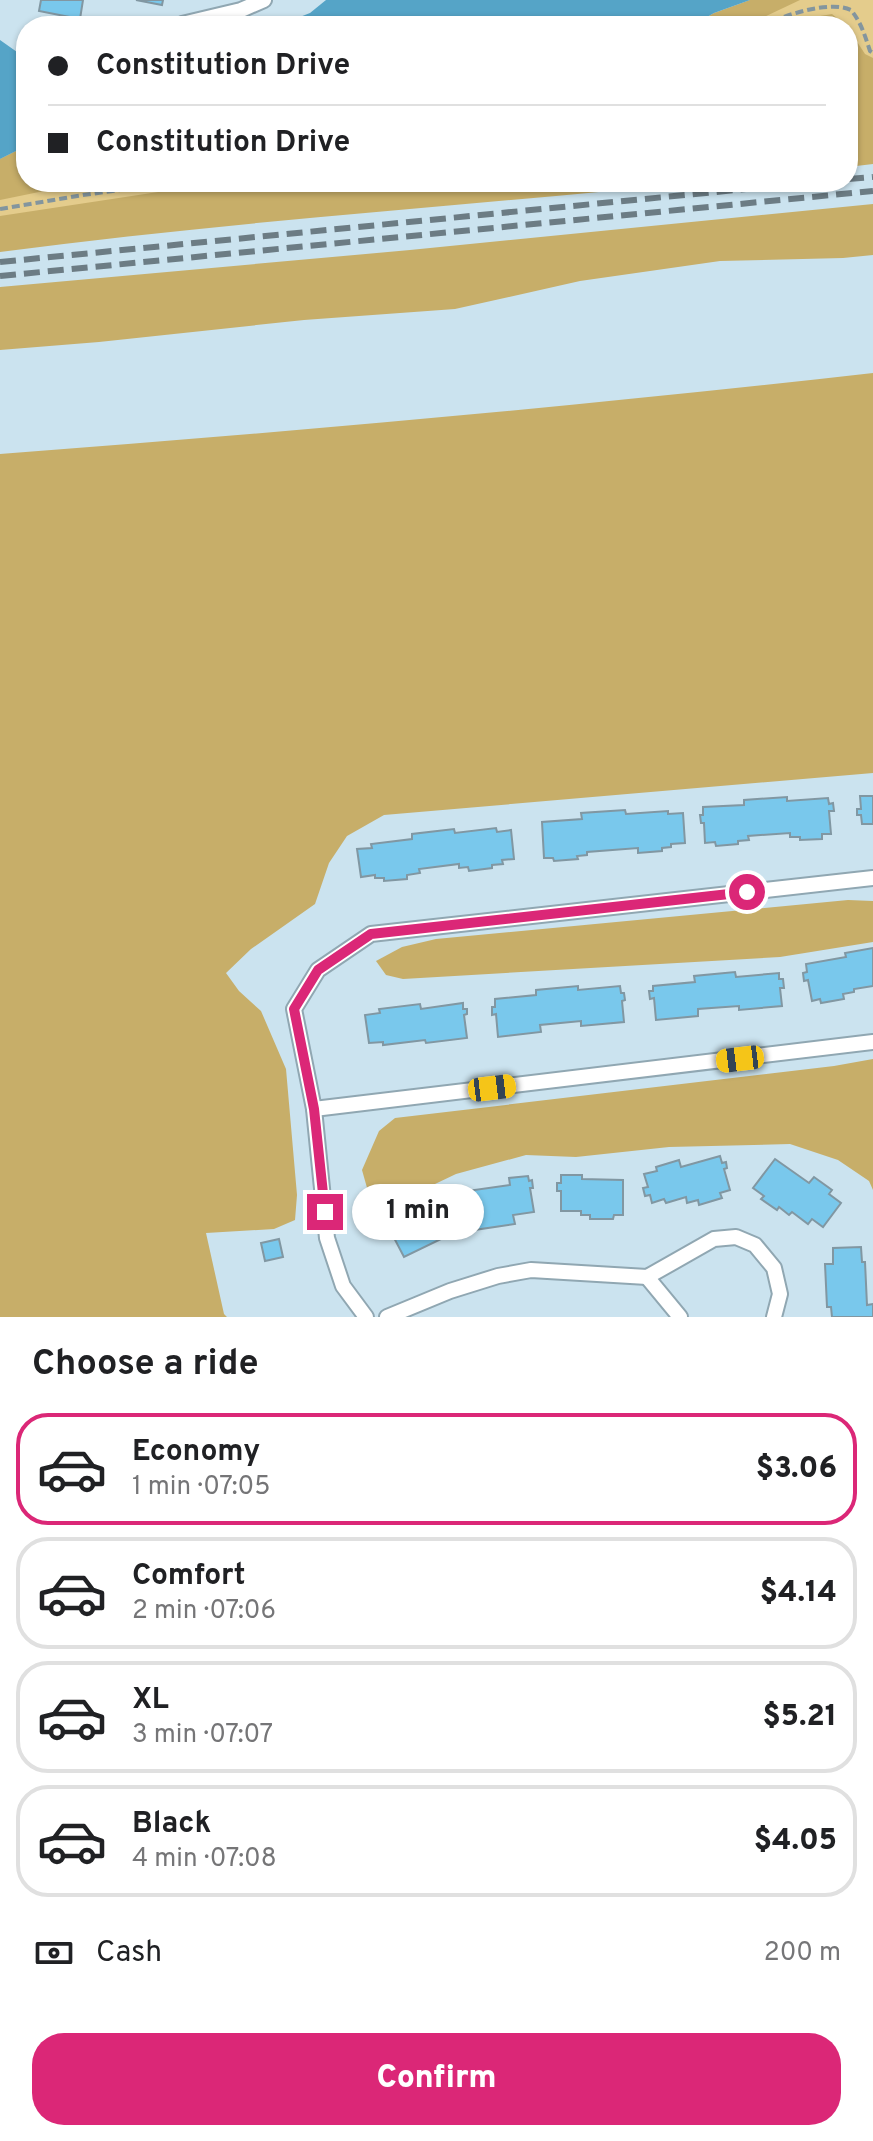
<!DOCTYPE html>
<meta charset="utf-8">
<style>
body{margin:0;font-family:Overpass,sans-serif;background:#f2f2f2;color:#202124;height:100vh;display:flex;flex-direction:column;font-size:30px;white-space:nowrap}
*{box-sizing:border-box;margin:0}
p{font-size:26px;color:#757577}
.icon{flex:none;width:44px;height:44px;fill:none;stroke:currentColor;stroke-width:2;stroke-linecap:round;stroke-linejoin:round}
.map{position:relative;height:1317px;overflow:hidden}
.drawer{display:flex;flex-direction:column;background:#fff;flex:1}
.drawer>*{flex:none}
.guide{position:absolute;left:16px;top:16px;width:842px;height:176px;border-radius:32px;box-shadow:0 2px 6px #0004;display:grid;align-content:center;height:176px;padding:0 32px;background:#fff}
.end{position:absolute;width:36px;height:36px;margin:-18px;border:10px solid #db2777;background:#fff;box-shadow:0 0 0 4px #fff}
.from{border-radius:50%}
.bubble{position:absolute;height:56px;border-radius:28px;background:#fff;box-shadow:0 2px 6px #0004;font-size:26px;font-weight:800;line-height:56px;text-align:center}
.car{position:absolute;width:24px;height:48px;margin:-24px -12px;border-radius:10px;box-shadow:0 0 6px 2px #0007;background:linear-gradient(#f5c518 24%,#345 0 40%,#f5c518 0 76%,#345 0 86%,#f5c518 0)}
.guide b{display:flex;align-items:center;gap:28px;height:76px;font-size:30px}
.guide b+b{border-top:2px solid #e0e0e0}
.guide i{width:20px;height:20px;background:#202124}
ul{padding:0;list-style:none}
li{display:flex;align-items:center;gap:24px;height:112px;margin:0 16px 12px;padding:0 16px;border:4px solid #e0e0e0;border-radius:32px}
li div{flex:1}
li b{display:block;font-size:30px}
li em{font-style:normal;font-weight:800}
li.on{border-color:#db2777}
li>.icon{width:72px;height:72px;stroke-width:1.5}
h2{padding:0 32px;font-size:36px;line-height:96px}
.pay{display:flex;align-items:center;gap:20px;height:88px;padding:0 32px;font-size:30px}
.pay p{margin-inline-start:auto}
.button{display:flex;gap:16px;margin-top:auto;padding:16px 32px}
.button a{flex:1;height:92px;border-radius:32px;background:#db2777;color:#fff;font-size:32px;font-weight:800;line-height:92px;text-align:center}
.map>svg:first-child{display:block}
.green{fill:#e4cc8c}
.forest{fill:#c7ae69}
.water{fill:#55a4c7}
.building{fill:#79c8ec;stroke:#8197a2;stroke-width:2}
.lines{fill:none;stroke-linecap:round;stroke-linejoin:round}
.service-casing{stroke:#90a7b2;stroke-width:18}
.path{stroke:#83959e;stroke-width:4;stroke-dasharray:8 4;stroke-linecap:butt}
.service{stroke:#fff;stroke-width:14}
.rail{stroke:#6c7c84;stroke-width:6;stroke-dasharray:16 8;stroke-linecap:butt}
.route{stroke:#db2777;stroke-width:10}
</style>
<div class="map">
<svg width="873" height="1317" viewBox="0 0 873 1317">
<rect width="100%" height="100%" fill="#cbe3ef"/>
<!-- green -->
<g class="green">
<polygon points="750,0 873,0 873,92 848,90 848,26 691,26"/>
<polygon points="26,146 26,182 441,182 0,231 0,159"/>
</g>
<!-- forest -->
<g class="forest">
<polygon points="750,0 800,0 745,26 691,26 714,13"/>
<polygon points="832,14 846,26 792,26 809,18"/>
<polygon points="848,28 865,54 873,58 873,164 848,167"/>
<polygon points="26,146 26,182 122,182 39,192 0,200 0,159"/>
<path d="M224 182H700C467 206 232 221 0 252V216Z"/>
<polygon points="873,204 873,255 843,258 720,261 580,281 455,309 304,320 99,342 0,350 0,287 410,250"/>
<path d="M873 373V773L384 815 347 836 329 863 315 904 251 949 226 973 239 991 261 1011 286 1069 297 1195 295 1220 274 1229 206 1233 224 1314 227 1317H0V454C291 432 582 406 873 373Z"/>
<polygon points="848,900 873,901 873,942 780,957 403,979 386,975 376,961 402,947 436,939"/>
<polygon points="873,1059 873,1190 869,1181 838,1160 790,1144 669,1147 576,1157 526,1155 456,1174 393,1204 371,1202 362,1170 379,1131 395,1118 834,1066"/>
</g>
<!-- water -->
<g class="water">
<polygon points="326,0 750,0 714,13 691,26 277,26 310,13"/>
<polygon points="0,40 17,52 26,53 26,146 0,159"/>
</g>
<!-- building -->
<g class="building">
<polygon points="41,0 83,0 80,19 39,11"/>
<polygon points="136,0 163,0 162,5"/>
<polygon points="860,796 873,796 873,824 862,824 861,815 857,815 857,809 861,809"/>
<polygon points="787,797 787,801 828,798 829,804 833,803 834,811 829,811 831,834 822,834 822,839 800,840 800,837 790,837 790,833 748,836 749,840 738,841 738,844 716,846 715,842 705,843 704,823 701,823 700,815 703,815 703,807 744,805 744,800"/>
<polygon points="625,810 626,814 668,811 668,814 683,813 685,843 671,844 671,847 662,848 662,851 638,853 638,848 587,852 587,855 577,856 578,859 554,861 553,858 544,858 542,822 582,819 581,813"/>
<polygon points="496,828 497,832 511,830 514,859 502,860 503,864 492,865 492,868 469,871 468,867 459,868 459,864 419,869 420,873 407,875 407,879 384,881 384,878 375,878 375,875 361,877 357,849 372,848 371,844 412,839 412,834 454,829 455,833"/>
<polygon points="873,948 873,986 854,989 854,992 843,994 844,999 821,1003 820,999 812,1001 808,980 804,981 803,973 807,972 806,964 846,957 845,953"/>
<polygon points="735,972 736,977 779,973 779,979 783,979 784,988 780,988 782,1006 739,1010 739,1006 698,1009 698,1016 656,1020 654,998 650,999 649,991 653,991 653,986 695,982 694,976"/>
<polygon points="578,986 578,990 620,986 621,993 624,993 625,1000 622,1001 624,1022 581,1026 581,1021 540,1025 541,1032 498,1037 496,1014 492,1015 492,1007 495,1007 495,999 536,995 536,990"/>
<polygon points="463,1003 463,1009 467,1009 467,1014 464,1015 467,1038 426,1043 425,1040 383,1045 383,1042 369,1043 365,1015 380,1013 379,1009 420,1004 421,1009"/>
<polygon points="720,1156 722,1163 726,1162 727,1168 724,1169 730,1190 720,1193 722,1198 699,1205 698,1200 687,1203 686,1197 666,1203 664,1199 652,1203 650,1195 645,1196 643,1188 648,1187 644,1174 657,1171 656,1167 679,1160 681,1167"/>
<polygon points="775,1159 809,1183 814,1177 832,1190 829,1194 841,1203 823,1227 812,1219 808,1224 792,1212 789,1215 779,1207 777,1210 761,1199 764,1196 753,1188"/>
<polygon points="561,1175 582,1175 582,1179 623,1180 623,1215 614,1215 613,1219 590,1219 590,1215 581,1215 581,1211 561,1211 561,1191 557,1191 557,1183 561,1183"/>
<polygon points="528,1176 529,1181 532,1180 533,1188 530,1188 534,1212 513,1215 515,1224 474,1230 473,1224 460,1226 455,1197 468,1195 467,1191 510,1185 509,1178"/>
<polygon points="424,1203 426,1209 429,1207 432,1212 429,1214 441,1239 404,1257 392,1234 389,1236 386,1230 390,1228 387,1222"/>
<polygon points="279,1239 283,1257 265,1261 261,1243"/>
<polygon points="861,1247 862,1262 865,1262 867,1305 873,1304 873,1317 832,1317 831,1307 827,1307 825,1264 833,1264 833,1248"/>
</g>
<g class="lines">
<defs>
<g id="service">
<polyline points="182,24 241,10 264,0"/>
<polyline points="314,1109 873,1042"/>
<polyline points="647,1277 680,1317"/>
<polyline points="366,1317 343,1286 327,1238 314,1109 294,1009 318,970 371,934 873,878"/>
<polyline points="387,1317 450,1291 498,1276 531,1270 647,1277 714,1239 736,1237 755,1245 774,1268 780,1294 774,1317"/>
</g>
</defs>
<!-- service casing -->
<use href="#service" class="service-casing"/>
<!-- path -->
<g class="path">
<path d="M762 26C784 15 830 0 851 10 861 22 865 36 870 51L873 53"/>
<polyline points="0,209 83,195 179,182"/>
</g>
<!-- service -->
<use href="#service" class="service"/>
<!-- rail -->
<g class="rail">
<polyline points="848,179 873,177"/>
<polyline points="0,262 818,182"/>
<polyline points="0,276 873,191"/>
</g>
</g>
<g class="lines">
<!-- route -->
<polyline class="route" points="325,1212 314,1109 294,1009 318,970 371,934 747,892"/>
</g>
</svg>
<i class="end from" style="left:747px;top:892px"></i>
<i class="end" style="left:325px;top:1212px"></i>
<div class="bubble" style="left:352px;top:1184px;width:132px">1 min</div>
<i class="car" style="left:740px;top:1059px;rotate:263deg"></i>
<i class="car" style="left:492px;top:1088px;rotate:83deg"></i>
<div class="guide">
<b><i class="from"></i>Constitution Drive</b>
<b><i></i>Constitution Drive</b>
</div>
</div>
<section class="drawer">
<h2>Choose a ride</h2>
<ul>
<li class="on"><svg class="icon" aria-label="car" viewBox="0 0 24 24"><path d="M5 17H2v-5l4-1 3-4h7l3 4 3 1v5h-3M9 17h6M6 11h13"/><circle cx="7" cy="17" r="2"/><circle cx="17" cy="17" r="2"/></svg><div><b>Economy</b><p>1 min · 07:05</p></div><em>$3.06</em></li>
<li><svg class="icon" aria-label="car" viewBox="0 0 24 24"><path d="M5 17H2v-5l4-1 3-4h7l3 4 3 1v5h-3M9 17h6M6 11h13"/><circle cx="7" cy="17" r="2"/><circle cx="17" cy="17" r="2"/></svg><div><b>Comfort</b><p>2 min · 07:06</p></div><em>$4.14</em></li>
<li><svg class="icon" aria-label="car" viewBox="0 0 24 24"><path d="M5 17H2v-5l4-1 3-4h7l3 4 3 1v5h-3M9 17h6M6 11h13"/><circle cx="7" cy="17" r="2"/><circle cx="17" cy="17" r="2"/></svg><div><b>XL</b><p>3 min · 07:07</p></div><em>$5.21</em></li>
<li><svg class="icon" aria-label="car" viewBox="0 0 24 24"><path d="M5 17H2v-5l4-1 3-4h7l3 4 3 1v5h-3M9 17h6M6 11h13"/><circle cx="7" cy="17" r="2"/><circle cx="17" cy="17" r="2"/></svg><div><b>Black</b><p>4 min · 07:08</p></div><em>$4.05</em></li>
</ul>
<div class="pay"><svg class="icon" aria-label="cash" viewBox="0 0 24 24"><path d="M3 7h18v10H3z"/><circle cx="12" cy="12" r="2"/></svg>Cash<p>200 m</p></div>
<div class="button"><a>Confirm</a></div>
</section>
